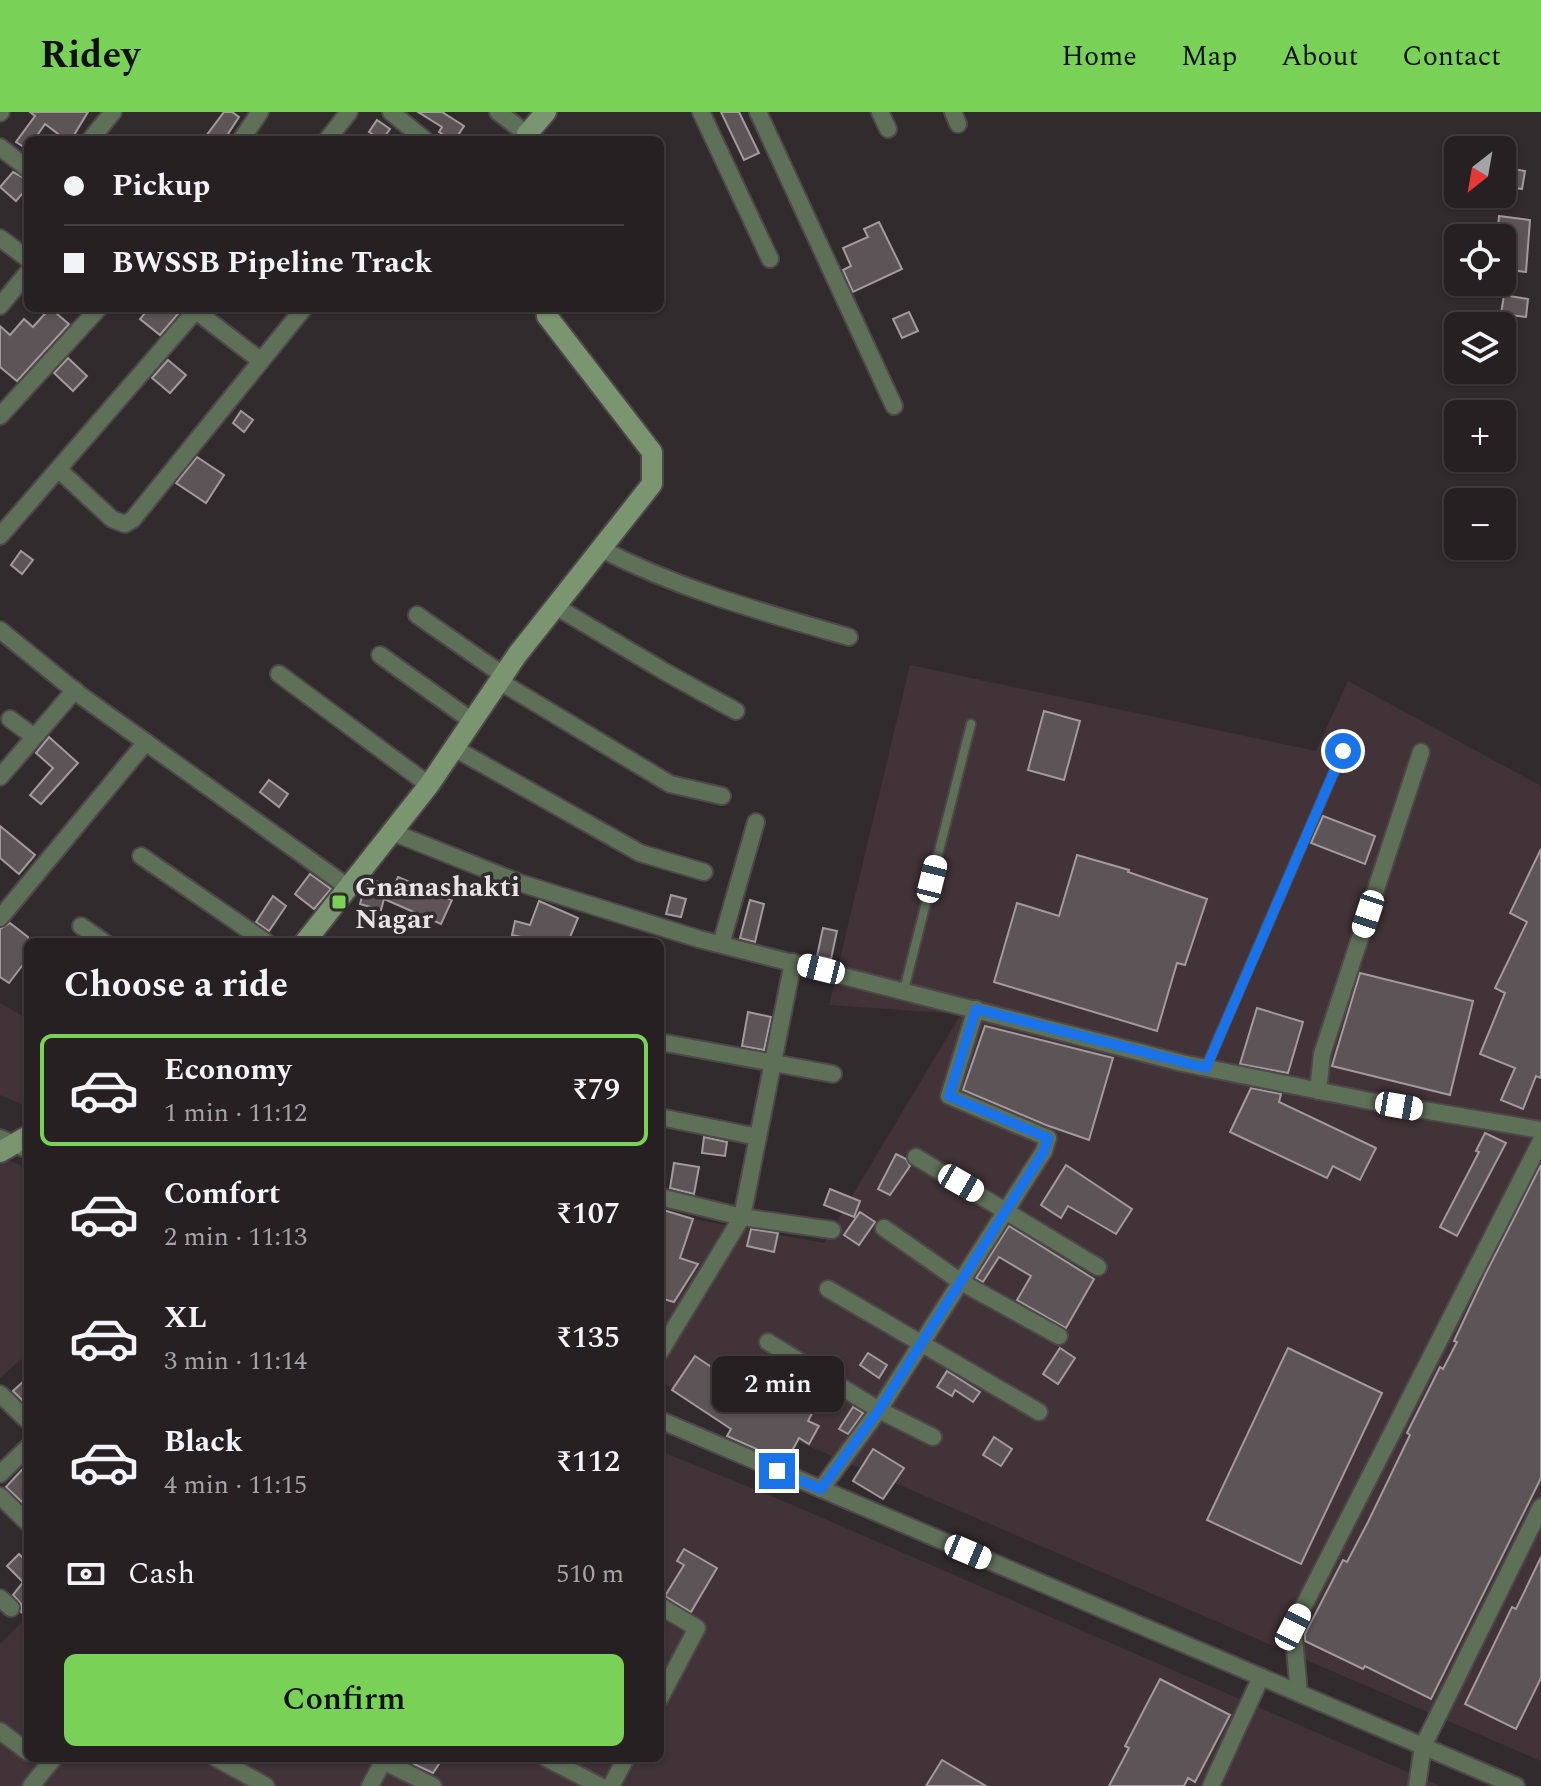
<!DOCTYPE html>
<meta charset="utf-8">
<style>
body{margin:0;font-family:Spectral,serif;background:#2e282a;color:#f1f3f6;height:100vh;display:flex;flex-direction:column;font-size:30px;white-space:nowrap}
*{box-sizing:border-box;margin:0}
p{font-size:26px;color:#a4a3a5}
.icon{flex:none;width:44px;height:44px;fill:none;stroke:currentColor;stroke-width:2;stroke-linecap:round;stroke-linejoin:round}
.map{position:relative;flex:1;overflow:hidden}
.sheet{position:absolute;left:24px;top:826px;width:640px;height:824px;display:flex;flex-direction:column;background:#262022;border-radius:12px;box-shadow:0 2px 6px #0004,0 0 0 2px #423e40}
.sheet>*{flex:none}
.top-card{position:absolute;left:24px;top:24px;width:640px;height:176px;border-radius:12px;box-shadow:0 2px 6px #0004,0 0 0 2px #423e40;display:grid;align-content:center;height:176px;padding:0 40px;background:#262022}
.needle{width:52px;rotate:211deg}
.controls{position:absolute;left:1444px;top:24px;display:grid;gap:16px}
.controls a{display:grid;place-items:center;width:72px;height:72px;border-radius:12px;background:#262022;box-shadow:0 2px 6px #0004,0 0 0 2px #423e40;font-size:40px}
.end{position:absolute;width:36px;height:36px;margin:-18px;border:10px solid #1a73e8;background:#fff;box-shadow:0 0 0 4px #fff}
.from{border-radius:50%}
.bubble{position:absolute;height:56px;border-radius:12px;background:#262022;box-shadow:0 2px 6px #0004,0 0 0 2px #423e40;font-size:26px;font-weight:600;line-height:56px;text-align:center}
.car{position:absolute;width:24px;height:48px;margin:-24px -12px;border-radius:10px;box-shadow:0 0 6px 2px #0007;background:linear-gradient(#fff 24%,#345 0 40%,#fff 0 76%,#345 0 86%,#fff 0)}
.top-card b{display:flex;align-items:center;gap:28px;height:76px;font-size:30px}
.top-card b+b{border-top:2px solid #423e40}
.top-card i{width:20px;height:20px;background:#f1f3f6}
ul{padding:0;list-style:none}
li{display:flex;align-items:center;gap:24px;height:112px;margin:0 16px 12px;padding:0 24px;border:4px solid transparent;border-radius:12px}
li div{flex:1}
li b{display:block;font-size:30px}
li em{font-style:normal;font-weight:600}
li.selected{border-color:#7ad157}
li>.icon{width:72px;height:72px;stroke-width:1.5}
h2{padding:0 40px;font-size:36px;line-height:96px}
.pay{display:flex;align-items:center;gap:20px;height:88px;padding:0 40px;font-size:30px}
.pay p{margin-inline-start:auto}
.button{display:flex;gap:16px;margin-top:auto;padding:16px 40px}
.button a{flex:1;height:92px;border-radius:12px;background:#7ad157;color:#111;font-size:32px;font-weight:600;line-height:92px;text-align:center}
header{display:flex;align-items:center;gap:48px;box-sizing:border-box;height:112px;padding:0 40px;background:#7ad157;color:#111}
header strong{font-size:38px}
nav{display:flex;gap:44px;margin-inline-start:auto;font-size:28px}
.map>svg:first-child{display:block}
.built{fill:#413337}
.building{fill:#5c5456;stroke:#a39a9d;stroke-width:2}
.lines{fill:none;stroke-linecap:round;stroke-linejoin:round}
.lane-casing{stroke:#4f484a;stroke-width:12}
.street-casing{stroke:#4f484a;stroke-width:20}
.secondary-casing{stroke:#4f484a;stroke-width:24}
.lane{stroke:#5f7059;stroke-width:8}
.street{stroke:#5f7059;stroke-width:16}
.secondary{stroke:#7b9571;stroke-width:20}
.route{stroke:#1a73e8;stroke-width:10}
.poi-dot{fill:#7ad157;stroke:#322b2d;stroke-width:3}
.labels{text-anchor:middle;stroke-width:7;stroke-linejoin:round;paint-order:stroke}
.poi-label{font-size:28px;font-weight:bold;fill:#e8e3e5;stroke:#322b2d;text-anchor:start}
</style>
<header>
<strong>Ridey</strong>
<nav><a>Home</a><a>Map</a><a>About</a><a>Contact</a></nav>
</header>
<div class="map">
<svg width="1541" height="1674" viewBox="0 0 1541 1674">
<rect width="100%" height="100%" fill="#322b2d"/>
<!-- built -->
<g class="built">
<polygon points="910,553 1316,639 1348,569 1541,674 1541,1649 660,1270 660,1101 824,1131 961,902 829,893"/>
<polygon points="0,891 28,907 28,995 0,983"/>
<polygon points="0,1044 28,1057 28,1241 0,1266"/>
<polygon points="660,1339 788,1391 1440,1674 0,1674 0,1532 28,1504 28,1646 660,1646"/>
</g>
<!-- building -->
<g class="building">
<polygon points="30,0 88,0 71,28 66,28 45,12 34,28 28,28 27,37 16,30 35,4"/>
<polygon points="224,0 232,0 239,5 224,28 203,28"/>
<polygon points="418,0 442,0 464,14 455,28 452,28 439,20 442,15"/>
<polygon points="721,0 739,0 759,41 744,48"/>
<polygon points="377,8 390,17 382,28 369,20"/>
<polygon points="1507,56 1525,59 1522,77 1504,74"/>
<polygon points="13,60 28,68 28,75 16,89 0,75"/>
<polygon points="1499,104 1530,108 1526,160 1502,157 1502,126 1497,126"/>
<polygon points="879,110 902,157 853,180 843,158 851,154 843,136 868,125 864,117"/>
<polygon points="1504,183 1528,187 1526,205 1501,202"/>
<polygon points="50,196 69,212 17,269 0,255 0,214 10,223 24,207 33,215"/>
<polygon points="149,196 183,196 160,223 140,207"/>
<polygon points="909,200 918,219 902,226 893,207"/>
<polygon points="68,246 87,264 73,279 54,261"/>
<polygon points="168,248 186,263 170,281 152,266"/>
<polygon points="241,299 253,308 244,320 233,311"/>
<polygon points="197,345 224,363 206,391 176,371"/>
<polygon points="21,439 33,448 22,462 11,453"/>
<polygon points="1044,599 1080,609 1064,668 1028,658"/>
<polygon points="49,625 78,651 41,692 30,683 53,656 36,641"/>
<polygon points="269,668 288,682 279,695 260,680"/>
<polygon points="1323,704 1375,724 1365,752 1311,731"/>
<polygon points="0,714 35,743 19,762 0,746"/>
<polygon points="1541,737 1541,966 1536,964 1523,997 1501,988 1515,956 1480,942 1505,881 1495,876 1527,810 1510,801"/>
<polygon points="1077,743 1129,758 1128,760 1207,787 1185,853 1177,851 1157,919 994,870 1017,791 1059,804"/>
<polygon points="310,762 331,777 314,797 295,782"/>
<polygon points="398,765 452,788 441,812 384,787 381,798 360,792 364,777 371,768 394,774"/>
<polygon points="671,783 686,787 681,805 666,802"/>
<polygon points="273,784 286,794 269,819 256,810"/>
<polygon points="750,788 764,792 755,830 740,826"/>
<polygon points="539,789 578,806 568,830 544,830 512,823 515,809 530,813"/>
<polygon points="10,811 28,825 28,846 9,871 0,865 0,817"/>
<polygon points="823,816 837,819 831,847 817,844"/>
<polygon points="1360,861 1473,889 1450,983 1332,954"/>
<polygon points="1257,896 1303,910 1288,961 1240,952"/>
<polygon points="748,900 771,905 764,938 742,934"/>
<polygon points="985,914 1113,946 1089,1028 1046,1013 963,978"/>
<polygon points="1251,976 1281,982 1279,990 1376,1036 1360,1068 1333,1054 1327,1066 1230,1020"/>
<polygon points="1485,1021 1506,1031 1457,1124 1440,1115 1479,1040 1476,1039"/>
<polygon points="704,1025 727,1030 725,1044 702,1041"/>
<polygon points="896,1042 906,1047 910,1054 890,1083 878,1077"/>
<polygon points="674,1051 699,1055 694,1082 670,1076"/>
<polygon points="1066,1053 1132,1097 1116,1122 1068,1094 1061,1106 1041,1093"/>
<polygon points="1541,1053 1541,1366 1431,1587 1365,1554 1363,1557 1305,1529 1305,1522 1343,1448 1347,1450 1368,1410 1410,1323 1407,1321 1440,1255 1443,1257 1457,1230 1454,1229 1486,1161"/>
<polygon points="830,1077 860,1089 854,1105 824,1093"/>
<polygon points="660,1097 693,1107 680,1146 698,1152 674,1190 660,1186"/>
<polygon points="860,1100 875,1110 859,1133 844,1123"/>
<polygon points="1009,1114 1094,1167 1066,1216 1017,1188 1031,1164 999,1145 983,1170 976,1166"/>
<polygon points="751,1117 778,1121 774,1140 747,1134"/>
<polygon points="1060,1236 1075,1246 1058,1272 1043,1262"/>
<polygon points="1288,1236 1382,1281 1301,1452 1207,1408"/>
<polygon points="868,1241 887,1253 879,1266 860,1253"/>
<polygon points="695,1244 750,1281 766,1250 823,1280 808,1309 819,1314 809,1332 799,1326 786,1350 727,1324 731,1317 672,1278"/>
<polygon points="947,1259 980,1280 973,1290 955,1278 952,1284 937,1275"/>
<polygon points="28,1265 28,1294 13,1279"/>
<polygon points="853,1295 863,1301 848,1322 839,1317"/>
<polygon points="994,1325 1012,1337 1001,1354 983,1343"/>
<polygon points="873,1337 904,1356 883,1387 853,1369"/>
<polygon points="28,1351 28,1384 22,1390 6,1375"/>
<polygon points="684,1437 717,1456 691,1500 665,1484 684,1453 677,1449"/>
<polygon points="19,1442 28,1451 28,1505 21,1500 21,1492 13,1483 23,1470 7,1454"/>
<polygon points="1541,1445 1541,1566 1516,1617 1465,1592 1512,1495 1516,1497"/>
<polygon points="1160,1567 1230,1603 1195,1670 1188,1666 1184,1674 1109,1674 1129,1636 1125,1634"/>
<polygon points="418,1646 443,1646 433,1661 414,1652"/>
<polygon points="942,1648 986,1674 926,1674"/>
</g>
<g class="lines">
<defs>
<g id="lane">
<polyline points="904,878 971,612"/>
<polyline points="1206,955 1343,639"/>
</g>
<g id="street">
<polyline points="391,0 425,28"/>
<polyline points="498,0 527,22"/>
<polyline points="701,0 770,147"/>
<polyline points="758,0 894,294"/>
<polyline points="880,0 888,17"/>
<polyline points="953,0 958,12"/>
<polyline points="0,1 1,0"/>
<polyline points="90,28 113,0"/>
<polyline points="241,28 260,0"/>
<polyline points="327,28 349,0"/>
<polyline points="0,35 28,57"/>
<polyline points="0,126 28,147"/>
<polyline points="0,194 28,160"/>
<polyline points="196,199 261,249"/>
<polyline points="0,304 99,196"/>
<polyline points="58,357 112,407 125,412 133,407 304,196"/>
<polyline points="0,424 198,196"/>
<path d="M601 437C681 478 762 500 849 525"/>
<polyline points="555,494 667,561 736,599"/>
<polyline points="417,503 503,563"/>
<polyline points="0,518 80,583 349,776"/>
<polyline points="380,543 472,609"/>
<polyline points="279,562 429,673"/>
<polyline points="499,569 670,672 722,684"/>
<polyline points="10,607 33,624"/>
<polyline points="454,636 640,741 704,760"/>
<polyline points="0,665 75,578"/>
<polyline points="392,720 520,771 699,827 1182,951 1370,989 1541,1018"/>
<polyline points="141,744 266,830"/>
<polyline points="0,806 146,630"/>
<polyline points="81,814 104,830"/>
<polyline points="721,832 756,710"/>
<polyline points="660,930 833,962"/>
<polyline points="1318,979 1322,942 1421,640"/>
<polyline points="660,1005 758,1025"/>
<polyline points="0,1026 28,1038"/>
<polyline points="916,1045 1098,1155"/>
<polyline points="660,1085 742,1105 832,1118"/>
<polyline points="884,1116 961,1170 1059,1224"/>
<polyline points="828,1177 1039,1300"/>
<polyline points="768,1230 879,1298 933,1325"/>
<polyline points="660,1240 742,1105 793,850"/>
<polyline points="0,1282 28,1309"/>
<polyline points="660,1308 1516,1674"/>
<polyline points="0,1362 28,1335"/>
<polyline points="821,1377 879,1298 1044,1039 1048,1026 949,984 976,897"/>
<polyline points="0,1384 28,1411"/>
<polyline points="0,1486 11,1496"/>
<polyline points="660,1494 697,1516 660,1586"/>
<polyline points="1299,1581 1293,1515 1541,1029"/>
<polyline points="0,1619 28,1640"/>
<polyline points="216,1646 266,1674"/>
<polyline points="377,1646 433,1674"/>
<polyline points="546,1646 600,1674"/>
<polyline points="31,1674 54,1646"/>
<polyline points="370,1674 385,1646"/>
<polyline points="611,1674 626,1646"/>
<polyline points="1211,1674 1261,1565"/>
<polyline points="1417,1674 1423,1634 1541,1395"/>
</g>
<g id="secondary">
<polyline points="527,28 527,22 546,0"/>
<polyline points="305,830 429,673 517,543 652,372 652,340 547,204 546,196"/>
<polyline points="0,1040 28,1024"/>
</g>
</defs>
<!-- lane casing -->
<use href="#lane" class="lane-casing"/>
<!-- street casing -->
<use href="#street" class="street-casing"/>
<!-- secondary casing -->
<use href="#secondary" class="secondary-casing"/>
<!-- lane -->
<use href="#lane" class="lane"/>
<!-- street -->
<use href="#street" class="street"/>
<!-- secondary -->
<use href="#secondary" class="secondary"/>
</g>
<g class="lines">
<!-- route -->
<polyline class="route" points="777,1359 821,1377 879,1298 1044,1039 1048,1026 949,984 976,897 1206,956 1343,639"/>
</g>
<!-- markers -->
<rect class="poi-dot" x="331" y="782" width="16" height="16" rx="4"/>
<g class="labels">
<!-- poi labels -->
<g class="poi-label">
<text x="355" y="784">Gnanashakti<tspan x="355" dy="32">Nagar</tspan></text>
</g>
</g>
</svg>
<div class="controls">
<a><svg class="needle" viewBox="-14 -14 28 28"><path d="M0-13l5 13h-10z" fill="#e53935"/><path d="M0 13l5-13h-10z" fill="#a4a3a5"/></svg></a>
<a><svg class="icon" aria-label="locate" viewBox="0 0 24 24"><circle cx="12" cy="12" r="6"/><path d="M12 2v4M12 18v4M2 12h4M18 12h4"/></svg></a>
<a><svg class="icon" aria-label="layers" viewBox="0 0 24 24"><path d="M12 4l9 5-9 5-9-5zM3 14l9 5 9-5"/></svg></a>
<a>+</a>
<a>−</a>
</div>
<i class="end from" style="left:1343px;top:639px"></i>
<i class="end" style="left:777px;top:1359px"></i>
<div class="bubble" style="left:712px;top:1244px;width:132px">2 min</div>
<i class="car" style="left:932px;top:767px;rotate:14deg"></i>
<i class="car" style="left:1368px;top:802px;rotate:198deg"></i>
<i class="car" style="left:821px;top:857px;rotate:284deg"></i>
<i class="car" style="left:1399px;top:994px;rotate:100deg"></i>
<i class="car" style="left:961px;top:1071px;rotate:120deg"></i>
<i class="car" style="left:968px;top:1440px;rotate:113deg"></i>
<i class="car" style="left:1293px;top:1515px;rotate:27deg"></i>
<div class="top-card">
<b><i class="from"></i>Pickup</b>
<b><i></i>BWSSB Pipeline Track</b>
</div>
<section class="sheet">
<h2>Choose a ride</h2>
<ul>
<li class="selected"><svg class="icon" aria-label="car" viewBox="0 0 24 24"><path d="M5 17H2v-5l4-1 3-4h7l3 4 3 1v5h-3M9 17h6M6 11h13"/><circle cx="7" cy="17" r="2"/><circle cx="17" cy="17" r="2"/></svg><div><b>Economy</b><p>1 min · 11:12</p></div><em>₹79</em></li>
<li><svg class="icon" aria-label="car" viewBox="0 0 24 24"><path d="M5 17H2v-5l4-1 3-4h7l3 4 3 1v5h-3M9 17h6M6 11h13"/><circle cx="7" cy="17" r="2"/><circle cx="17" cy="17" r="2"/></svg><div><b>Comfort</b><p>2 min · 11:13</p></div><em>₹107</em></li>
<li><svg class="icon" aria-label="car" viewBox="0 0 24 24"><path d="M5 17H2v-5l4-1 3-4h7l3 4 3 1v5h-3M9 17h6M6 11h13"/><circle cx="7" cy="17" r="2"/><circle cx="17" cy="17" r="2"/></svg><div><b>XL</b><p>3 min · 11:14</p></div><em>₹135</em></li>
<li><svg class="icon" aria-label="car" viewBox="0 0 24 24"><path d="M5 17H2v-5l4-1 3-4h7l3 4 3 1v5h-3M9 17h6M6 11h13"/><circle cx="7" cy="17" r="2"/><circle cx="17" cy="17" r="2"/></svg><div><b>Black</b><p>4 min · 11:15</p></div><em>₹112</em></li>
</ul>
<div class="pay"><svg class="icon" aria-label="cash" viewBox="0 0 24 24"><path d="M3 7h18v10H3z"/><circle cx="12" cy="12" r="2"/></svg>Cash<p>510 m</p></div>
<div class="button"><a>Confirm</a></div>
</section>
</div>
